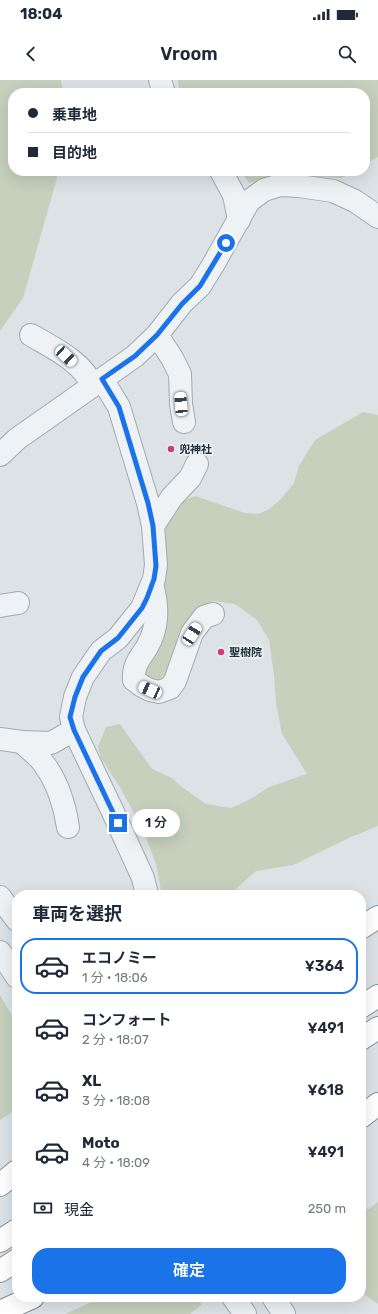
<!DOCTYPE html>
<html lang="ja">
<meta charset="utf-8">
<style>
body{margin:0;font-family:Rubik,"Noto Sans JP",sans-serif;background:#f6f6f7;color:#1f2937;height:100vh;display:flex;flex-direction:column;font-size:15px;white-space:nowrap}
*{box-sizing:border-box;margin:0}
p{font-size:13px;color:#747a83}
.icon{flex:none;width:22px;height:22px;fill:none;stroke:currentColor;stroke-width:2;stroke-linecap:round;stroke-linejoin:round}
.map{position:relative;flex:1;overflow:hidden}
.details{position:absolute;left:12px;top:810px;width:354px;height:412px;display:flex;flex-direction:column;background:#fff;border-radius:16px;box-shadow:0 4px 16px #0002}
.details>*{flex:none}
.banner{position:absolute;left:8px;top:8px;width:362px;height:88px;border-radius:16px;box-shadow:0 4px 16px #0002;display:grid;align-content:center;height:88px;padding:0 20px;background:#fff}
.end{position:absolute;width:18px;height:18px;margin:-9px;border:5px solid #1a73e8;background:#fff;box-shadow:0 0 0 2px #fff}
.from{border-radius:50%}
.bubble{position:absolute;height:28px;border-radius:14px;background:#fff;box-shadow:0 4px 16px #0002;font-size:13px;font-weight:600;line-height:28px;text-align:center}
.car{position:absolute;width:12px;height:24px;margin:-12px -6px;border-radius:5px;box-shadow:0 0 3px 1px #0007;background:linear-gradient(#fff 24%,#345 0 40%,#fff 0 76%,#345 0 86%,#fff 0)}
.banner b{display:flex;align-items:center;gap:14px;height:38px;font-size:15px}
.banner b+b{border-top:1px solid #e0e1e3}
.banner i{width:10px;height:10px;background:#1f2937}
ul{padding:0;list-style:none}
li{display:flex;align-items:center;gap:12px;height:56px;margin:0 8px 6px;padding:0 12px;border:2px solid transparent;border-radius:16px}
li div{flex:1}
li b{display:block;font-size:15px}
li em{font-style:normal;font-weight:600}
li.on{border-color:#1a73e8}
li>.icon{width:36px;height:36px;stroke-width:1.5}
h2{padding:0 20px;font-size:18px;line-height:48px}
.pay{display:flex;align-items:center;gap:10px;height:44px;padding:0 20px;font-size:15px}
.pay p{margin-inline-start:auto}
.cta{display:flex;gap:8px;margin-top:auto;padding:8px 20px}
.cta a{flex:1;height:46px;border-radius:16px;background:#1a73e8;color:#fff;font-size:16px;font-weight:600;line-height:46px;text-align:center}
.status{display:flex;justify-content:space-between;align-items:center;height:28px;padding:0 20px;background:#fff;direction:ltr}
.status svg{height:11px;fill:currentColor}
header{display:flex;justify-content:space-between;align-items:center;height:52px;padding:0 20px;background:#fff;font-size:18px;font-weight:600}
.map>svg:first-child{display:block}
.green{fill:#c6d0bd}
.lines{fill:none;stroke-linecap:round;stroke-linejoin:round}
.minor-casing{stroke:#a2aab0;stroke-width:24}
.highway-casing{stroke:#83939c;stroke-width:24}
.minor{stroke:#eef2f4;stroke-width:22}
.highway{stroke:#fff;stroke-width:22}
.route{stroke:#1a73e8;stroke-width:5}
.poi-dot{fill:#cd3e77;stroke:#ebf1f4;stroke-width:1.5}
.labels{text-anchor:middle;stroke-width:3.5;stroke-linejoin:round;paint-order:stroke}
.poi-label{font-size:11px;font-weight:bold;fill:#26333c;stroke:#ebf1f4;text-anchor:start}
</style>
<div class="status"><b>18:04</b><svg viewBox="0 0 49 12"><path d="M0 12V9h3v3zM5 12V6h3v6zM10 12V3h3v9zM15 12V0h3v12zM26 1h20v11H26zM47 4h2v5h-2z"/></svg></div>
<header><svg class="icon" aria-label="back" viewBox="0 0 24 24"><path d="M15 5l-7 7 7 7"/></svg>Vroom<svg class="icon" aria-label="search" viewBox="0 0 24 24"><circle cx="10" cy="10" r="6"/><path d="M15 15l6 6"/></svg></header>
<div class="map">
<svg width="378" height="1234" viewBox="0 0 378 1234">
<rect width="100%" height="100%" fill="#dce2e6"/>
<!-- green -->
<g class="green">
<polygon points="0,0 61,0 63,13 13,13 13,91 59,91 23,218 0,251"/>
<polygon points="178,0 378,0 378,77 365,84 365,13 206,13 179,8"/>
<polygon points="241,91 353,91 341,98 278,95 249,103"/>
<polygon points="363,332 378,335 378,746 351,757 293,785 256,791 229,815 162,815 156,784 144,752 120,707 101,678 98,667 106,647 120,644 152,689 172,698 182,707 206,724 231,728 247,721 269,707 307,694 282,654 276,623 274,595 269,560 257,540 235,524 213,521 193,532 180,551 173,576 165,594 158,601 148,601 142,594 162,456 168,437 176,424 195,416 245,433 258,434 268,430 281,419 294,403 299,386 315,360"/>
<polygon points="0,915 17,944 17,1029 0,1040"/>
<polygon points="378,1122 378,1224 361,1212 361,1127 369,1129"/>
<polygon points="103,1217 193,1217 202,1224 190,1234 65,1234"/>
</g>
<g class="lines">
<defs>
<g id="minor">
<polyline points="160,0 164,13"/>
<polyline points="221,91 234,115 239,140"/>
<path d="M31 255C51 267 84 282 92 306"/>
<polyline points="157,255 172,278 180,294 181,324 184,342"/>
<polyline points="102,299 119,327 148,423 153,446 156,485 154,499 142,528 118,558 101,571 83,597 75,617 71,637 74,650 112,730 143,798 147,815"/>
<polyline points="0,375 17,359 135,276 157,255 182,223 200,206 213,185 249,121 264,110 280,105 299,106 333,111 355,121 378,137"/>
<polyline points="153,446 172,417 190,398 197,384"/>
<path d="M152 504C158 526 159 546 147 567 140 579 133 584 134 600L142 606 150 610 159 612 170 608 175 601 192 553 204 537 213 534"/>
<polyline points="0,526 18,523"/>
<polyline points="0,659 22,662 51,663 74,650"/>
<path d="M22 662C29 669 39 676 44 684 57 701 65 726 68 747"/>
<polyline points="0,817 17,840"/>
<polyline points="0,872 17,897"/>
<polyline points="233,1217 245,1234"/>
<polyline points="273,1217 284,1234"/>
</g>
<g id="highway">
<polyline points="361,848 378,837"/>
<polyline points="361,927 378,916"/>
<polyline points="361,959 378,948"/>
<polyline points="361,1037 378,1024"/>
<polyline points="0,1105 17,1091"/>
<polyline points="0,1161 17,1150"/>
<polyline points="0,1191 17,1180"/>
<polyline points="0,1232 33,1217"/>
</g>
</defs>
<!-- minor casing -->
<use href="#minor" class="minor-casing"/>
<!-- highway casing -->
<use href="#highway" class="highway-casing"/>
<!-- minor -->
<use href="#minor" class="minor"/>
<!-- highway -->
<use href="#highway" class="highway"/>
</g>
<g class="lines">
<!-- route -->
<polyline class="route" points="118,743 74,650 70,637 75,617 83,597 101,571 118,558 142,528 147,518 154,499 156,486 153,446 148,423 119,327 102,299 135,276 157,255 182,224 200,206 226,163"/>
</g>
<!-- markers -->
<g class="poi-dot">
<circle cx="171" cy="369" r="4"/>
<circle cx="221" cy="572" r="4"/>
</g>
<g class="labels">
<!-- poi labels -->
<g class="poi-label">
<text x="179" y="373">兜神社</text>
<text x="229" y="576">聖樹院</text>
</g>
</g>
</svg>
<i class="end from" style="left:226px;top:163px"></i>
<i class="end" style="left:118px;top:743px"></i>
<div class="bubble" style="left:132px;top:729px;width:48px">1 分</div>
<i class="car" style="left:66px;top:276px;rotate:133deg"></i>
<i class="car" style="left:181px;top:324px;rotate:355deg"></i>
<i class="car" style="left:192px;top:554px;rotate:33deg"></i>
<i class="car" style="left:150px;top:610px;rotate:294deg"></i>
<div class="banner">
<b><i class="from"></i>乗車地</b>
<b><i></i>目的地</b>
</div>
<section class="details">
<h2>車両を選択</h2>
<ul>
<li class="on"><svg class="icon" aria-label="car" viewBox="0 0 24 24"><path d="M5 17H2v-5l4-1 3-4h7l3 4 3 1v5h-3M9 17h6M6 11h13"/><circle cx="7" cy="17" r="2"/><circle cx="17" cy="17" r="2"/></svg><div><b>エコノミー</b><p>1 分 · 18:06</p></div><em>¥364</em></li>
<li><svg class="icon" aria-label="car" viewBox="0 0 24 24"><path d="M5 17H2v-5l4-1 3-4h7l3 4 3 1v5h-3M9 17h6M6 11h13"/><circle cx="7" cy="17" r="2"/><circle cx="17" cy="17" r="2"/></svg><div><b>コンフォート</b><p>2 分 · 18:07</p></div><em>¥491</em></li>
<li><svg class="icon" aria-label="car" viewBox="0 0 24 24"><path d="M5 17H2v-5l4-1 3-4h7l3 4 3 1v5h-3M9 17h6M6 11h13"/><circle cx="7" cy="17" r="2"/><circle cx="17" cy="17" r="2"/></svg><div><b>XL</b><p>3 分 · 18:08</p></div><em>¥618</em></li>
<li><svg class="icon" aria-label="car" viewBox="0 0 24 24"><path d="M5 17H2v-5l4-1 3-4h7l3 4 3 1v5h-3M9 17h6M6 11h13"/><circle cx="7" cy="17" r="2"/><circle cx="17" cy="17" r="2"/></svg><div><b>Moto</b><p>4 分 · 18:09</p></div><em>¥491</em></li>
</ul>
<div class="pay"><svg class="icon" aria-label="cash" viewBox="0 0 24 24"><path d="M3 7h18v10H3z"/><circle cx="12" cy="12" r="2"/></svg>現金<p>250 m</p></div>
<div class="cta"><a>確定</a></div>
</section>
</div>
